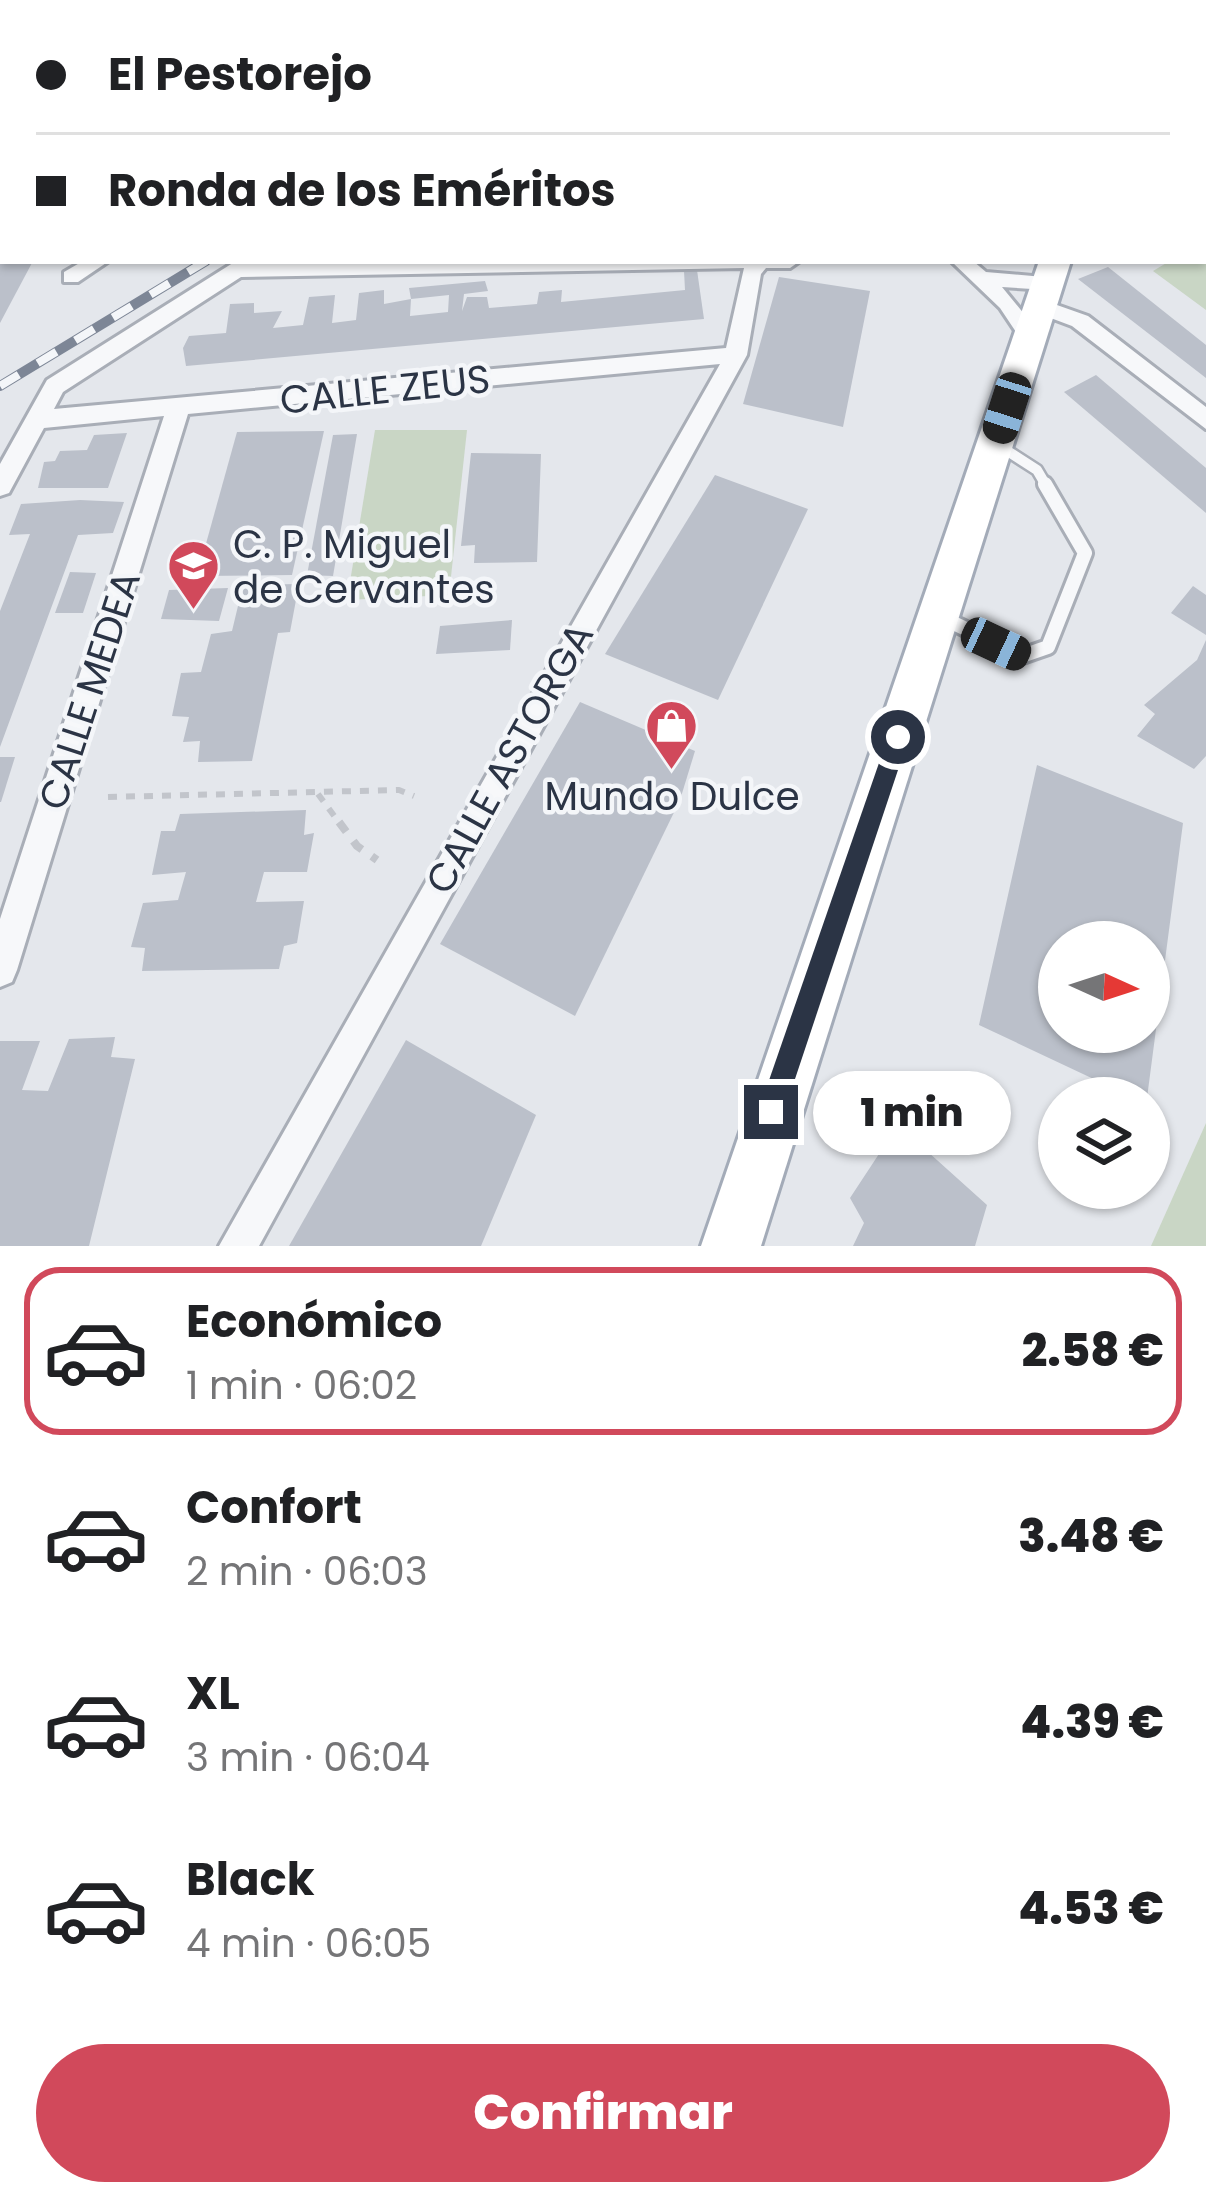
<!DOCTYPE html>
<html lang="es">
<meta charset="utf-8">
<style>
body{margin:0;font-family:Poppins,sans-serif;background:#f2f2f2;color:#202124;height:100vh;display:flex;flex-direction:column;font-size:45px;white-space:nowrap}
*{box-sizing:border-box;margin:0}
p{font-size:39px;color:#757577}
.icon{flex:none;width:66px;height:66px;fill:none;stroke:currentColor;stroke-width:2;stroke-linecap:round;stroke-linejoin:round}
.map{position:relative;height:1246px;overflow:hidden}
.sheet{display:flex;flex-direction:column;background:#fff;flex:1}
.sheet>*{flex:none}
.hud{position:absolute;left:0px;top:0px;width:1206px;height:264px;box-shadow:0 3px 9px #0004;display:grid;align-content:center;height:264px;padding:0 36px;background:#fff}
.needle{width:78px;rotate:93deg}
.controls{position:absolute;left:1038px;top:921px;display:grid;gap:24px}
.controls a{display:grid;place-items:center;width:132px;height:132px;border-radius:50%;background:#fff;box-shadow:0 3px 9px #0004;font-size:60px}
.end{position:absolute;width:54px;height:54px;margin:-27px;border:15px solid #2b3445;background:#fff;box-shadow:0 0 0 6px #fff}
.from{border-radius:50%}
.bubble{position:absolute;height:84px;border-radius:42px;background:#fff;box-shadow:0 3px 9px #0004;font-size:39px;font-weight:800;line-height:84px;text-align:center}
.car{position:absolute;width:36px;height:72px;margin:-36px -18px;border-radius:15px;box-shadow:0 0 9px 3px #0007;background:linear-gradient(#222 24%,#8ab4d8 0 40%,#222 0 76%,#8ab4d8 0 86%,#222 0)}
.hud b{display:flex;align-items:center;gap:42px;height:114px;font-size:45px}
.hud b+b{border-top:3px solid #e0e0e0}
.hud i{width:30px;height:30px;background:#202124}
ul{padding:21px 0 0;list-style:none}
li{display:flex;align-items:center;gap:36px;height:168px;margin:0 24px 18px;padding:0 12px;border:6px solid transparent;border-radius:36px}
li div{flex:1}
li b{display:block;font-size:45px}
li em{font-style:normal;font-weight:800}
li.current{border-color:#d1495b}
li>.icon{width:108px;height:108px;stroke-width:1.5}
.primary-button{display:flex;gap:24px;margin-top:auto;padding:24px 36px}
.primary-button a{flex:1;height:138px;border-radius:72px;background:#d1495b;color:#fff;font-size:48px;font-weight:800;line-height:138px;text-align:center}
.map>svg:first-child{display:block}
.green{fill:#c9d6c5}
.building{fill:#bbc0ca;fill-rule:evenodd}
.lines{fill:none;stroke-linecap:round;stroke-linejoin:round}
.lane-far1-casing{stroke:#a9aeb7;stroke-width:15}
.lane-casing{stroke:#a9aeb7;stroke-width:20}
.street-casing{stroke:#a9aeb7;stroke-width:6}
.primary-casing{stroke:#a3abb8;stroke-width:6}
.path-far1{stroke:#c2c5cb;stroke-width:6;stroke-dasharray:9 9;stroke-linecap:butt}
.path{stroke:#c2c5cb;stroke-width:8;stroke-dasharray:12 12;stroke-linecap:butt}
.lane-far1{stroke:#f7f8fa;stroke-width:10}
.lane{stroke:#f7f8fa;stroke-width:14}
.street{fill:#f7f8fa;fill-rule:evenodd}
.primary{fill:#fff;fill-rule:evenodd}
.rail-casing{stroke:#7d8696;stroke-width:10}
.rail{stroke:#f4f6f9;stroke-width:8;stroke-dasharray:22;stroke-linecap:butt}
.route{fill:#2b3445}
.labels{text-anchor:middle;stroke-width:9;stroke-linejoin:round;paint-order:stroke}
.street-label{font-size:39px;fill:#2b3445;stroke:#f4f6f9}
.poi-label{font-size:39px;fill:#2b3445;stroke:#f4f6f9;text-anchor:start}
</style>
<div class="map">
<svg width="1206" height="1246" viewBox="0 0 1206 1246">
<rect width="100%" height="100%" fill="#e4e7ec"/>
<!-- green -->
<g class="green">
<polygon points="1206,236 1206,310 1153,271 1168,262 1203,261"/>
<polygon points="375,430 467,430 449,595 347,600"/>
<polygon points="1206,1123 1206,1246 1151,1246"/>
</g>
<!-- building -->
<g class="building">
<polygon points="0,261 33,261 0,323"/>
<polygon points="1108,267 1206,345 1206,378 1078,279"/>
<path d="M697 270 704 319 186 366 183 348 189 336 226 333 230 304 254 303V313L282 311 273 328 303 325 309 297 335 295 332 323 356 320 359 293 384 290V304L411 299 409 288 485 281 488 291 464 294 462 311 467 297H487L489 308 537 304 539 292 562 290 561 302 685 290 684 271ZM449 295 448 312 410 316 411 299Z"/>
<polygon points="779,277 870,291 843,427 743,404"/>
<polygon points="1096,375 1206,468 1206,513 1064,392"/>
<polygon points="324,431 292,575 197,576 237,432"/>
<polygon points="127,433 108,488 38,488 44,462 55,461 60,451 87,450 94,435"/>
<polygon points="357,434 333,576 307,575 333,435"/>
<polygon points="471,453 541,454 537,562 474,563 475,545 461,546"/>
<polygon points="715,475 808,509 718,700 605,654"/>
<polygon points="80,500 124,502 113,533 78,535 0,747 0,611 30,534 9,535 21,504"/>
<polygon points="70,572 96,573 83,613 55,613"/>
<polygon points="299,584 290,632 278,633 252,761 198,762 200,741 183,742 189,717 172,716 181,673 201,672 211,634 232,631 243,585"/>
<polygon points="1193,586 1206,595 1206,635 1171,613"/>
<polygon points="228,588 219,621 161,619 169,590"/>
<polygon points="512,620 510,650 436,654 440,626"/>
<polygon points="1206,640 1206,756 1194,769 1137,736 1155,714 1144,705 1197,660"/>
<polygon points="580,702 695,751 680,800 575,1016 440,944"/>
<polygon points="0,757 15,757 1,802 0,802"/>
<path d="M1037 765 1183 823 1147 1098H1134L979 1025ZM1059 942H1149V1032H1059Z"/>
<polygon points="306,810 304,835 314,833 307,872 264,872 256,902 304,901 297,943 284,946 279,969 142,971 145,948 131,947 143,903 178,900 186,872 152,875 161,831 175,831 180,814"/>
<polygon points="115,1037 111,1057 135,1059 89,1246 0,1246 0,1041 40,1041 22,1090 48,1091 69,1039"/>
<polygon points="406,1040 536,1115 481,1246 289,1246"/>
<polygon points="898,1125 987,1205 975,1246 853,1246 864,1223 850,1198"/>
</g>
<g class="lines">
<defs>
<polyline id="lane-far1" points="995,443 1037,470 1047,487"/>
<polyline id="lane" points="943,618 1022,656 1048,647 1085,553 1045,484"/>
<g id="street">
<polygon points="20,0 39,0 18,3"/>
<polygon points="456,0 472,0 454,3"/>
<polygon points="616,0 636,0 614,3"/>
<polygon points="744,0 766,0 768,3 746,3"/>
<polygon points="1127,0 1150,0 1152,3 1129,3"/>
<polygon points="1194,0 1206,0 1206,6 1192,3"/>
<polygon points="3,12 3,23 0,24 0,13"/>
<polygon points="1206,50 1206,61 1203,62 1203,51"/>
<polygon points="1203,145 1206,146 1206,159 1203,158"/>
<rect x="0" y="149" width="3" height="12"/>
<polygon points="1203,172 1206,173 1206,186 1203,185"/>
<polygon points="83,261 109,261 78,282 64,282 64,272"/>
<path d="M236 261H800L790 268H766L761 274 747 355 259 1246H219L720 364 188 414 17 970 12 982 0 987V919L164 416 44 428 9 493 0 496V464L47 380ZM744 268 726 348 54 409 63 392 241 277Z"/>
<polygon points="951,261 973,261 986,272 1055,278 1058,283 1048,290 1002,287 1038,331 1038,341 1022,341 1000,308"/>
<polygon points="1040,299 1088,316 1206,407 1206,429 1072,326 1032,311 1032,301"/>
</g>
<g id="primary">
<polygon points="833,0 864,0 866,3 835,3"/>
<polygon points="883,0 913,0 915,3 885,3"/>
<polygon points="1039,261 1071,261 761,1246 701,1246"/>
</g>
</defs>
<!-- lane-far1 casing -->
<use href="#lane-far1" class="lane-far1-casing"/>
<!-- lane casing -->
<use href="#lane" class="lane-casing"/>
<!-- street casing -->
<use href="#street" class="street-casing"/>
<!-- primary casing -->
<use href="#primary" class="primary-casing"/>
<!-- path-far1 -->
<g class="path-far1">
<polyline points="318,794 341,825"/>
<polyline points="108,797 399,790 414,796"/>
</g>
<!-- path -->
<polyline class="path" points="339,822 357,846 377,860"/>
<!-- lane-far1 -->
<use href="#lane-far1" class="lane-far1"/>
<!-- lane -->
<use href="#lane" class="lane"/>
<!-- street -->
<use href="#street" class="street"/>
<!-- primary -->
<use href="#primary" class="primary"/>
<defs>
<polyline id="rail" points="0,386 206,261"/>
</defs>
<!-- rail casing -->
<use href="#rail" class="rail-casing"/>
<!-- rail -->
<use href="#rail" class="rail"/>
</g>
<!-- route -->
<polygon class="route" points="898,728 909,737 784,1112 771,1125 758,1112 888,737"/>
<!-- icons -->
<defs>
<symbol id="school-pin" viewBox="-11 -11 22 30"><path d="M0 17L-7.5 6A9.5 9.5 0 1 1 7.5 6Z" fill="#d1495b" stroke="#f4f6f9"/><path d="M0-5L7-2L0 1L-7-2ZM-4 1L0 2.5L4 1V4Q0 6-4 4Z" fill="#fff"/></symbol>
<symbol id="shop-pin" viewBox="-11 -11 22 30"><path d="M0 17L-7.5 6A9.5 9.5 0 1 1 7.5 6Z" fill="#d1495b" stroke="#f4f6f9"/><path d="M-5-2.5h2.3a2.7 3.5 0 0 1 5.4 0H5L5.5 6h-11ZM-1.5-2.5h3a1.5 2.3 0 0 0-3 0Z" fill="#fff"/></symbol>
</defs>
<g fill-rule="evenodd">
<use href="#school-pin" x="164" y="536" width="59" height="81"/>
<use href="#shop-pin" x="642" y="696" width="59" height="81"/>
</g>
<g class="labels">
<!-- street labels -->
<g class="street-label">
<text transform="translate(385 389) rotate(-6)" y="14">CALLE ZEUS</text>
<text transform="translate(89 690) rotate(-72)" y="14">CALLE MEDEA</text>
<text transform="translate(509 758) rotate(-61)" y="14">CALLE ASTORGA</text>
</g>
<!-- poi labels -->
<g class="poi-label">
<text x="233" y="558">C. P. Miguel<tspan x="233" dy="45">de Cervantes</tspan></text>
<text x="672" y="810" text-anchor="middle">Mundo Dulce</text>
</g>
</g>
</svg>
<div class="controls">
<a><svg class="needle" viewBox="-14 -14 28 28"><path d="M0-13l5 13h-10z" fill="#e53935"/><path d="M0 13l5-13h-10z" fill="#757577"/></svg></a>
<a><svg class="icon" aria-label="layers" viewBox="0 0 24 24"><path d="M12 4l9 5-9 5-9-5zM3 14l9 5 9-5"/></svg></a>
</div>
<i class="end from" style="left:898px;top:737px"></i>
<i class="end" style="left:771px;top:1112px"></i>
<div class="bubble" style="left:813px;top:1071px;width:198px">1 min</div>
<i class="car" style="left:1007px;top:408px;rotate:198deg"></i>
<i class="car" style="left:996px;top:644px;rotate:115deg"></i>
<div class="hud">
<b><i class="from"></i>El Pestorejo</b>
<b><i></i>Ronda de los Eméritos</b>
</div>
</div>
<section class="sheet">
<ul>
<li class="current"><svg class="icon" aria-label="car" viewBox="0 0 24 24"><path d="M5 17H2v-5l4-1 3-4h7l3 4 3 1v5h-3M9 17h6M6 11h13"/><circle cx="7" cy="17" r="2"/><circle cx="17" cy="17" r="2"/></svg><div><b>Económico</b><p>1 min · 06:02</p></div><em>2.58 €</em></li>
<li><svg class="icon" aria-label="car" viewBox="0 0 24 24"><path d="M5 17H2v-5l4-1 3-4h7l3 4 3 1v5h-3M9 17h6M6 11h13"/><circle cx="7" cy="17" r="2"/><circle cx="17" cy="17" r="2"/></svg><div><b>Confort</b><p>2 min · 06:03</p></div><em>3.48 €</em></li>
<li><svg class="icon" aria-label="car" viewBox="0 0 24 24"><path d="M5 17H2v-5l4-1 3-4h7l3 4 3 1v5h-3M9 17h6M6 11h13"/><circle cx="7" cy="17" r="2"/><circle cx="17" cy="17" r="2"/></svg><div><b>XL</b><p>3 min · 06:04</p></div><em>4.39 €</em></li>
<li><svg class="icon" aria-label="car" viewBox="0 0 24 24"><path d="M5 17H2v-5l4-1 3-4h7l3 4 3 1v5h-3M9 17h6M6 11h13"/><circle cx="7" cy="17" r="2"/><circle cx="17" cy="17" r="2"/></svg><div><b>Black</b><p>4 min · 06:05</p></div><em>4.53 €</em></li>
</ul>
<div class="primary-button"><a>Confirmar</a></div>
</section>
